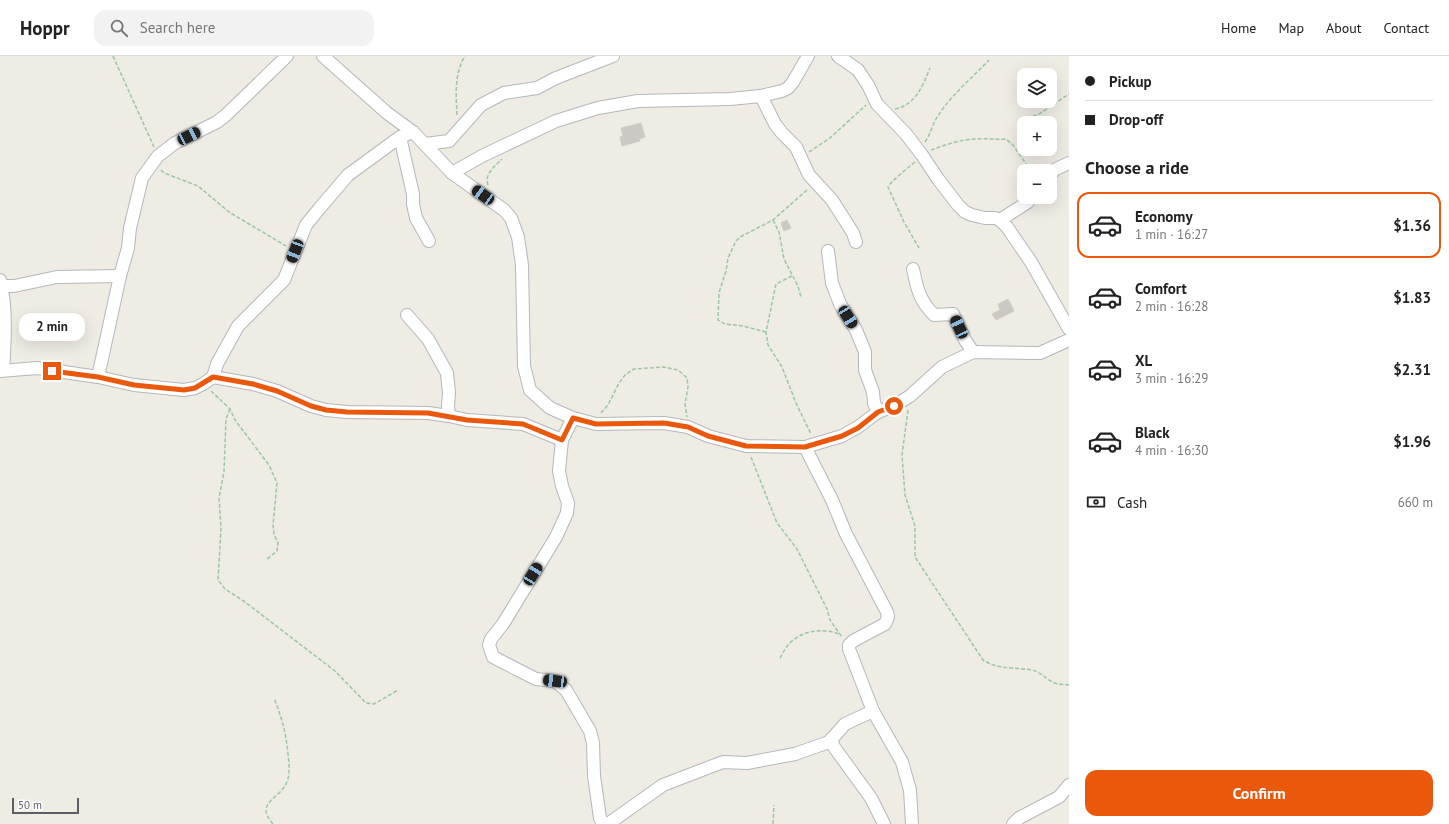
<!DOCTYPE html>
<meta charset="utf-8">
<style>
body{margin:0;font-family:"PT Sans",sans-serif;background:#f2f2f2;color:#222;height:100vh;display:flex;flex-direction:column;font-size:15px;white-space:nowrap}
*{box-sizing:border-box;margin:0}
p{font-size:13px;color:#767676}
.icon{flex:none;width:22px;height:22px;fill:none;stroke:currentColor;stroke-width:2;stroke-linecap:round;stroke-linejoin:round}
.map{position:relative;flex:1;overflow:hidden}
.details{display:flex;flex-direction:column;background:#fff;width:380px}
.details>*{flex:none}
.hud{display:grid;align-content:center;height:88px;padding:0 16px;background:#fff}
.controls{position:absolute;left:1017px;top:12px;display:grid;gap:8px}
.controls a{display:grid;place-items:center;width:40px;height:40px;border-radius:8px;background:#fff;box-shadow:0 4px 16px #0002;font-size:20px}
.scale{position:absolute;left:12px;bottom:10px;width:67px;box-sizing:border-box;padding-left:4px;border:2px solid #5c6065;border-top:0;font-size:11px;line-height:14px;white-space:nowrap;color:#5c6065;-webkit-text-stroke:3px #fff;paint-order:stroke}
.end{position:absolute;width:18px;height:18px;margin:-9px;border:5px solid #ea580c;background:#fff;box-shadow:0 0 0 2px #fff}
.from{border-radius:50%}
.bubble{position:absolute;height:28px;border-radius:12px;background:#fff;box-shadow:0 4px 16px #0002;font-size:13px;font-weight:600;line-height:28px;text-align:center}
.car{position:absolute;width:12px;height:24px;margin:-12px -6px;border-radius:5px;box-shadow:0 0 3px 1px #0007;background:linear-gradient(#222 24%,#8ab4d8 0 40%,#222 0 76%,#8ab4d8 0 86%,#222 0)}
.hud b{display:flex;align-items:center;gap:14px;height:38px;font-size:15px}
.hud b+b{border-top:1px solid #e0e0e0}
.hud i{width:10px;height:10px;background:#222}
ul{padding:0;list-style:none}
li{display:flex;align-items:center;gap:12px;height:66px;margin:0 8px 6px;padding:0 8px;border:2px solid transparent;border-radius:12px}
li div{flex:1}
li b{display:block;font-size:15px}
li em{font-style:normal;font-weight:600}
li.selected{border-color:#ea580c}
li>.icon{width:36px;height:36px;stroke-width:1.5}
h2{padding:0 16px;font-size:18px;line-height:48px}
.pay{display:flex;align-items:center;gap:10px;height:44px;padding:0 16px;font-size:15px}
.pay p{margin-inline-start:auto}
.cta{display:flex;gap:8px;margin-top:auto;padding:8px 16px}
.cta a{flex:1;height:46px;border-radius:12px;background:#ea580c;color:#fff;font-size:16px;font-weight:600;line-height:46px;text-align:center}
header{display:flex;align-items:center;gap:24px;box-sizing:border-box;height:56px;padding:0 20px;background:#fff;border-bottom:1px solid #e0e0e0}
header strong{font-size:19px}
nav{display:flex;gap:22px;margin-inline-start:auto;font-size:14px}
.search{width:280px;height:36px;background:#f2f2f2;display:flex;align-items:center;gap:10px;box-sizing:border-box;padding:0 14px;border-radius:12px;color:#767676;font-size:15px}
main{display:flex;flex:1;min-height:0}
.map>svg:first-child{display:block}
.building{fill:#ccc8c3;stroke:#d3cdc2}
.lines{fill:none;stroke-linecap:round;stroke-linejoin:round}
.minor-casing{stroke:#b4b7bb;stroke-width:14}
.path{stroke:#99c7a3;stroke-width:1.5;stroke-dasharray:4 2;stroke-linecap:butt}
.minor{stroke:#fff;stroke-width:12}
.route{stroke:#ea580c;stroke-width:5}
</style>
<header>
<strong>Hoppr</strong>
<div class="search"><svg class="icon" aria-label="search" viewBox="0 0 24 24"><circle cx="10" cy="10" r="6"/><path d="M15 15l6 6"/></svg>Search here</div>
<nav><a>Home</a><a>Map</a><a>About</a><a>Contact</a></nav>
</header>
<main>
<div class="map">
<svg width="1069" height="768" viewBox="0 0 1069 768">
<rect width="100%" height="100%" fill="#efece4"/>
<!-- building -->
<g class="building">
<polygon points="641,67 645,81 639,83 640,85 622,90 620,81 623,80 621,72"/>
<polygon points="787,164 791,172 784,175 781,167"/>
<polygon points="1008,243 1014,255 996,264 992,258 1000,254 998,248"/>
</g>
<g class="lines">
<defs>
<g id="minor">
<polyline points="323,0 387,57 413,76 452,117 504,154 511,162 518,181 522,209 524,310 530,334 550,352 573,362 596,368 664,367 688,371 708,380 746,390 805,391 842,380 858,371 878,356 894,350 910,340 942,311 973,296 1040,297 1069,284"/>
<polyline points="838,0 858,14 868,29 877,48 906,78 922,99 938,123 958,149 965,156 972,159 985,162 995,162 1000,164 1007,171 1031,206 1069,273"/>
<polyline points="761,40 775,68 782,77 796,91 809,119 832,144 853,177 856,186"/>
<polyline points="400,81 413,138 413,148 416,162 429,185"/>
<polyline points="425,88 449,85 481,49 504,37 537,32 556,22 613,0"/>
<polyline points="452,117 482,100 556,65 598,52 638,45 730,43 761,40 782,35 788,32 793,26 808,0"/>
<polyline points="1050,118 1056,113 1069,107"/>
<polyline points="1000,164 1028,146 1031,141"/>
<polyline points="828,195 832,227 840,248 856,274 865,296 865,314 873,336 874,347 878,356"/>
<path d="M913 213C917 232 919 244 934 259L953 258 965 284 973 296"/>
<path d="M0 224C7 253 5 285 3 314"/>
<polyline points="2,230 14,230 57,221 120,220"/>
<polyline points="407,259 428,283 447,317 449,337 448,350 449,360"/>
<polyline points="0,315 37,312 98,321 134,329 184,334 195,332 203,328 213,321 217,308 238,270 284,224 306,169 319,153 348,119 400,81 413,76"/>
<polyline points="98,321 120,220 128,192 130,172 142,122 158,100 175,87 217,66 226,59 287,0"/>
<polyline points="213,321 253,328 277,335 311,350 326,354 347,356 428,357 449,360 467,364 523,368 562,384"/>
<polyline points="573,362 562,384 559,415 562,430 568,447 567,457 556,481 503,568 491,583 489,589 493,601 536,623 555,625 566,634 590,675 593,687 594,720 600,762 603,768"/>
<polyline points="805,391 832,444 846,478 887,556 888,561 885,568 853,585 849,589 849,593 873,655 902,706 910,734 912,768"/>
<polyline points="831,683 834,691 871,742 884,768"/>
<polyline points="608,768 663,729 723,706 747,707 795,698 829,686 845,668 873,655"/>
<polyline points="1013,768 1019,762 1059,741 1069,729"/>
</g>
</defs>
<!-- minor casing -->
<use href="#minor" class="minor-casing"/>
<!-- path -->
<g class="path">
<polyline points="113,0 154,91"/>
<path d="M895 53C916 49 923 29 930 12"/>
<path d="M457 59C456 39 454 18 465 0"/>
<polyline points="1027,62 1039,58 1069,38"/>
<path d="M925 86C930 79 932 70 936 63 949 41 971 23 989 4"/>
<path d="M931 94C945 89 962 83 977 83 987 82 996 84 1006 83L1013 89 1029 112"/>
<polyline points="809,96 830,82 866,49"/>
<path d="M915 106C909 111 891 125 888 131L904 166 919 192"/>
<polyline points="161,114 164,117 198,130 229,156 286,190"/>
<path d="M488 129C484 118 495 110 502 103"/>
<polyline points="773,164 779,176 784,203 798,230 801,241"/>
<polyline points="792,220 776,228 766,276 768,289 782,311 796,347 811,378"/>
<polyline points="766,276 743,270 725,268 718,264 719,237 726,215 728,202 736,185 740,181 773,164 808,133"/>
<polyline points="211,335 230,353 235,364 269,409 277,427 273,469 274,478 278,487 277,495 267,503"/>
<polyline points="230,353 226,363 224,416 219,442 221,472 218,524 225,533 245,546 335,615 366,647 374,648 398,634"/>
<path d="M908 354 902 399 905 439 915 470V501L983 604C999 614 1015 611 1032 614 1040 616 1044 621 1051 625 1056 629 1063 628 1069 629"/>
<polyline points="601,357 608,349 619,327 626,318 634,313 664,311 678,314 687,322 688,331 685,348 687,361"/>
<polyline points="751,401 777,467 797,493 827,553 830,564 842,581"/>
<path d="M780 602C783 597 786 590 791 586 804 574 823 572 839 578"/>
<path d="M273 768C253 745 282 744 288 723 290 714 289 707 288 698 286 677 282 662 274 642"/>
<polyline points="773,768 774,749"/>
</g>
<!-- minor -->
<use href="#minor" class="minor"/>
</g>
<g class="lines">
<!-- route -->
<polyline class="route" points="52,315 98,321 134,329 184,334 195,332 213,321 253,328 277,335 311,350 326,354 347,356 428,357 467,364 523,368 562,384 573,362 596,368 664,367 688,371 708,380 746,390 805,391 842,380 858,372 878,356 894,350"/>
</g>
</svg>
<div class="controls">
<a><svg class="icon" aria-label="layers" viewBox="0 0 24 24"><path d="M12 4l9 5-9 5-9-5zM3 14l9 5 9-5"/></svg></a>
<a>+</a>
<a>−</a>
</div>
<div class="scale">50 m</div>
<i class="end from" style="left:894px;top:350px"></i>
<i class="end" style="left:52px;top:315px"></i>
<div class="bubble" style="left:19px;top:257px;width:66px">2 min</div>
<i class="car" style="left:189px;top:80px;rotate:64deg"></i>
<i class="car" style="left:483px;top:139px;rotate:305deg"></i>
<i class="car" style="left:295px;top:195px;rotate:201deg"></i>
<i class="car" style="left:848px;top:261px;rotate:148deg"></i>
<i class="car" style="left:959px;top:271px;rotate:335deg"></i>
<i class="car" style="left:533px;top:518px;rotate:32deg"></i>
<i class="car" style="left:555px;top:625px;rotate:277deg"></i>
</div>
<section class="details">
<div class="hud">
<b><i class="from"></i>Pickup</b>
<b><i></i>Drop-off</b>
</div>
<h2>Choose a ride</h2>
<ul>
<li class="selected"><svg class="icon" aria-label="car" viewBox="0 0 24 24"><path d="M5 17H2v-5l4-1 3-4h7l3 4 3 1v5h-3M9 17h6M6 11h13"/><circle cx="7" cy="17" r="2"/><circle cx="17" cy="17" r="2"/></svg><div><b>Economy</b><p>1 min · 16:27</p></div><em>$1.36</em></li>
<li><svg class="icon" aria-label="car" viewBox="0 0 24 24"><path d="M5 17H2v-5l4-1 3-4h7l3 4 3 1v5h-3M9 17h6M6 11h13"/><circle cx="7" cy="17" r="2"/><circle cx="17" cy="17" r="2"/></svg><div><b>Comfort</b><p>2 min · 16:28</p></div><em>$1.83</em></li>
<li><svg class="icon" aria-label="car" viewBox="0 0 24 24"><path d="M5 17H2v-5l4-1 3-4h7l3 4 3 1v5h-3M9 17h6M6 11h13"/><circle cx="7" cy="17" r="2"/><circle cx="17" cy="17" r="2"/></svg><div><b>XL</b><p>3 min · 16:29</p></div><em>$2.31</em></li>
<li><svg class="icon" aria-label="car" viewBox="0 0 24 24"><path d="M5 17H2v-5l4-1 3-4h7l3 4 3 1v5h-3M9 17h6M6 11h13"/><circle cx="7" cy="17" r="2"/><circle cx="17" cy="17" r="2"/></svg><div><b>Black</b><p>4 min · 16:30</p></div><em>$1.96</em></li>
</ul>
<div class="pay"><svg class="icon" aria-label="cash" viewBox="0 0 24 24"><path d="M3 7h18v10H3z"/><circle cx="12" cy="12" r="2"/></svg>Cash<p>660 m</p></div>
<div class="cta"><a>Confirm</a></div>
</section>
</main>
